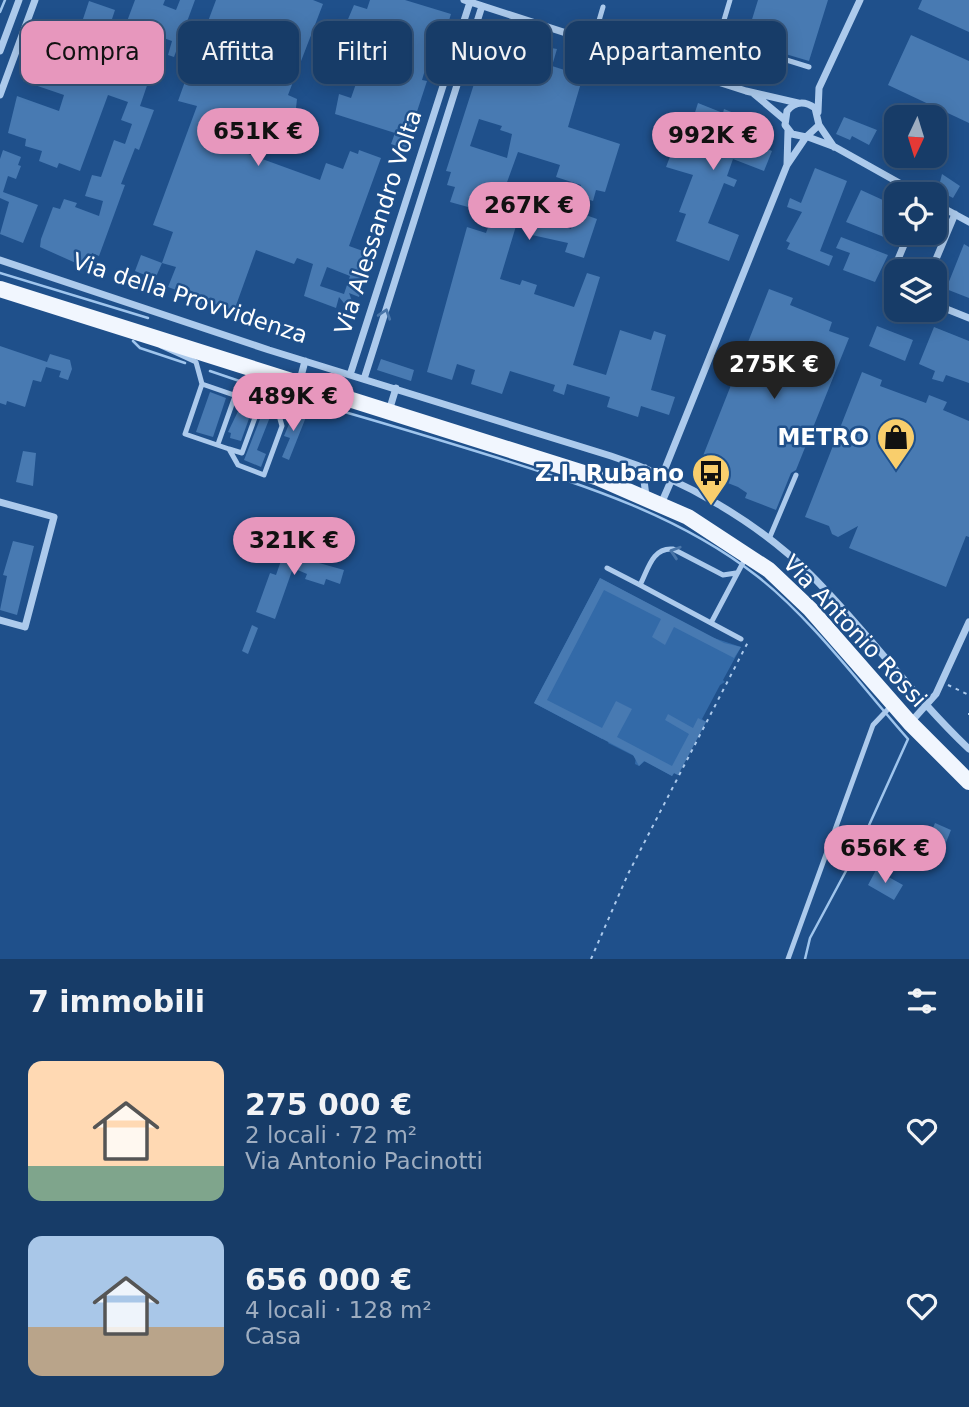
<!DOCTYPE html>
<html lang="it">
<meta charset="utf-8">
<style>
body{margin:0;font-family:"DejaVu Sans",sans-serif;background:#244771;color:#f1f3f6;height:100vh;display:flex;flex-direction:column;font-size:26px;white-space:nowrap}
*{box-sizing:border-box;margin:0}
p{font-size:23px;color:#9eadc0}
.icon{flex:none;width:38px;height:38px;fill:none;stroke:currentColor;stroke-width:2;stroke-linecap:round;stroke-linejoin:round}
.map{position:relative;height:959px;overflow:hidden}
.side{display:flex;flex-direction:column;background:#173c68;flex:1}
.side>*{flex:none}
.top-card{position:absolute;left:21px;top:21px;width:928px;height:63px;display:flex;gap:14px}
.needle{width:46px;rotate:184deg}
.buttons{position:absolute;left:884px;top:105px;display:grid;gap:14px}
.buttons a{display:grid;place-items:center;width:63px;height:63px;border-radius:14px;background:#173c68;box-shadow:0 4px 18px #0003,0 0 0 2px #36567c;font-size:35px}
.price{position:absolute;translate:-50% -60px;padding:0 16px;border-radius:24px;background:#e797bd;color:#111;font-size:23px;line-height:46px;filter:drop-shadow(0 2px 4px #0008)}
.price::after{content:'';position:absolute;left:50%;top:42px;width:21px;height:16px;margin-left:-10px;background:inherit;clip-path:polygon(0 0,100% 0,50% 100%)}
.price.current{background:#222;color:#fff}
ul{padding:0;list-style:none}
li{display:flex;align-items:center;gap:21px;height:175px;padding:0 28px}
li span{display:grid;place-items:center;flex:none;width:196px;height:140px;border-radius:14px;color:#555}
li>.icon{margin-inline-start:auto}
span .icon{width:84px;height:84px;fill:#fffc;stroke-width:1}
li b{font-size:30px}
h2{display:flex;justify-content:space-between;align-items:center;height:84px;padding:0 28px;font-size:30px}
.chip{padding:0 24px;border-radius:14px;background:#173c68;box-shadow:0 4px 18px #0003,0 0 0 2px #36567c;font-size:24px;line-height:63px}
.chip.current{background:#e797bd;color:#111}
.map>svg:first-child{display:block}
</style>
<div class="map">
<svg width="969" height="959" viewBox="0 0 969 959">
<rect width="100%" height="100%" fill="#1f508b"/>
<path fill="#336aa8" d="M600,578L711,637L741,647L723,680L725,682L720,685L702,719L706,722L678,775L674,773L672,776L645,761L639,766L635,764L636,757L608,743L610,739L604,736L602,739L534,703Z"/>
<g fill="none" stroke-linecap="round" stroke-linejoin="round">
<path stroke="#9fc5ed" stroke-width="2.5" d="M0,12L5,0
M0,273L148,318
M133,341L140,348L185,363
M210,371L272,392
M294,398C362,416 430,437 498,458C589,487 680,516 757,576C812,619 861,686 908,739L861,843L810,938L805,959"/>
</g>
<path fill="#487ab2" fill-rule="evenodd" d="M135,0H165L163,5L176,10L180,0H195L174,57L168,55L172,41L152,34L149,42L123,32Z
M216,0H313L323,4L288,95L297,99L296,108L291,115L282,112L271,142L222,124L215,142L320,180L326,163L343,169L350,151L358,154L359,150L381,158L349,246L374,255L359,297L349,293L355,309L352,313L339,297L336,308L304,296L313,264L297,258L294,264L256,250L234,311L203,300L200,307L193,304L195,297L168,287L176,267L162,263L173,232L153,225L197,106L178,101L187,76L203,81L207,70L192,64ZM327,267L350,276L344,294L320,286Z
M370,0H405L451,14L441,46L433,43L422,80L427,81L407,142L411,143L408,150L391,144L395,133L335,114L339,94L351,98L358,78L343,73L351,47L338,43L354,5L367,9Z
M758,0H828L809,61L745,42Z
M922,0H969V32L918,9Z
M89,1L115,10L95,70L107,74L115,52L154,65L140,106L154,110L139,150L135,148L121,184L125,185L99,256L92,253L87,268L40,247L41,239L53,207L60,209L64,199L77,203L75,207L99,216L103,201L85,196L92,175L101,177L114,140L125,144L132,124L121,120L128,102L108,95L80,171L59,163L57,168L39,161L42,151L25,146L26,139L8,133L17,96L59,111L64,95L23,81L31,57L58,66L62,52L42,44L49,30L63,35L61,39L80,44L85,29L80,28Z
M491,31L517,39L509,69L525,74L534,45L557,49L552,66L583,76L568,127L620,144L605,192L596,190L593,201L577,196L581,185L556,177L560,165L518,152L502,196L523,203L500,279L520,285L522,280L537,285L534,294L574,307L587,273L600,277L573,365L606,375L620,330L651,340L654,331L666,335L651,390L675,397L669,415L641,406L638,417L607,407L610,397L567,384L564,395L553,391L555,385L510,371L502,394L471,384L475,370L457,364L452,380L427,372L467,227L486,233L495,207L470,199L468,207L450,202L455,187L447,185L451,172L446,171ZM479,119L502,126L500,130L512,134L507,158L470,146Z
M911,35L969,61V123L888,85Z
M698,103L723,113L724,109L741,116L742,113L762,121L753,143L772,151L764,171L733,159L727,176L737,180L734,187L724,183L708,223L739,235L729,261L676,241L686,214L679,212L693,175L666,167L680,131L688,134Z
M844,117L877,130L869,145L852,136L850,140L836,134Z
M940,144L948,148L939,166L932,163Z
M3,150L21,157L18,165L21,166L16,179L8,176L3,192L38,205L23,243L0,234L9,202L0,198V159Z
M815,168L847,181L820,251L833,256L829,266L787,249L790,243L786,241L802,212L787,207L790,198L801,203Z
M942,174L960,186L953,198L938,190Z
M861,190L896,206L894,241L846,222Z
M580,213L597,219L584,258L565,252L568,243L532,235L537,220L542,222L544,219L571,229L575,218L578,219Z
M841,237L888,255L875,282L843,270L850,253L836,248Z
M964,244L969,247V298L946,289Z
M141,255L162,263L155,279L135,271Z
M769,289L793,298L790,305L832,322L829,331L849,338L796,470L791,473L776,510L745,498L747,493L738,487L697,471Z
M877,326L913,340L905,361L869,346Z
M934,327L969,341V383L946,375L943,382L932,379L935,371L919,364Z
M0,346L47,362L50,354L70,360L72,369L68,380L59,377L61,371L46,367L41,382L33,380L25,407L7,401L6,405L0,403Z
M381,359L414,370L411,381L377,370Z
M862,372L882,380L880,386L926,403L929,395L947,402L943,410L969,421V537L966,536L946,587L849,548L858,526L838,537L832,534L829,526L805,517Z
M210,392L226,398L213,437L196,432Z
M241,405L252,410L241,441L230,438L231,433L228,432Z
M294,412L306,417L289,460L282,457L290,438L284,436Z
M262,414L270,417L257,450L266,454L261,467L244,460Z
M23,451L36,453L33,486L16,482Z
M13,541L34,546L17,615L0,610L7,576L3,575Z
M282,542L314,554L312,561L344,570L340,584L326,579L324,585L305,579L307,574L293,568L275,619L256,612L270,573L276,575L283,555L278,554Z
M600,578L724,643L741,647L734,658L674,627L665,645L652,637L661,619L604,590L547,700L602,728L616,701L632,709L617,737L672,766L689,734L665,720L668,714L693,728L698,718L706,722L678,775L674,773L672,776L644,761L639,766L633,755L534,703Z
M252,625L258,628L248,654L242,651Z
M935,823L951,830L945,845L929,838Z
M876,870L903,885L894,900L868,885Z"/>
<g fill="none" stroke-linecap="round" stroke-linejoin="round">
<path stroke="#accaec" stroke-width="2" stroke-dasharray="3.5 5" stroke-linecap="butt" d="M948,685L969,695
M969,713V715
M591,959L628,874L748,642"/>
<path stroke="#accaec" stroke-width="5" d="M719,39L809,67
M593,41L603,7
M707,77L730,0
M161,346L196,362L202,384L260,404L302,390
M202,384L185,434L229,449L238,465L264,475L282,426L275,401
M218,444L235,396
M229,449L242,453L260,404
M769,539L796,475
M607,568L640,585
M736,573L723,575L673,549C652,547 648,570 640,585L711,623L746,557
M711,623L741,639
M788,959L873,725L892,705"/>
<path stroke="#accaec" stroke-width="7" d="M464,0L746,91L798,103
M0,51L19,0
M753,93L785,120
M0,95L35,0
M818,112L819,88L860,0
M819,125L834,147
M808,137L835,147L919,194
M787,165L788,130
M934,203L969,222
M0,260L269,350L611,456C683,479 758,522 811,575C867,631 912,695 969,749
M931,271L955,214
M896,289L891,276L909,233
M934,304L969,318
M350,375L470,2
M364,379L482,6
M299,384L305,361
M389,411L396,388
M643,473L646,496
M662,476L787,165L806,137L819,125L815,108C805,101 795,101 787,111L785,125L792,134L806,137
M614,480L637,475L645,468
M0,502L54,517L25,627L0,620
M661,504L671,481
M910,723L936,694L969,622"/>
<path stroke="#f1f6fe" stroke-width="16" d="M0,289L596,477L688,517L769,570L810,609L910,723L969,782"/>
</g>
<defs><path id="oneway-chevron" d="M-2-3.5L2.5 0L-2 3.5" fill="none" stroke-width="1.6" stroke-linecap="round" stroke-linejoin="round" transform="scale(1.75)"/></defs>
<g stroke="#4975a8">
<use href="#oneway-chevron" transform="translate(385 314) rotate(-72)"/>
<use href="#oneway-chevron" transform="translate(675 552) rotate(-162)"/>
</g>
<defs>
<symbol id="shop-pin" viewBox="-11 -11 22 30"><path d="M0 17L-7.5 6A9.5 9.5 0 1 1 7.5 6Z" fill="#f9ce6c" stroke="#1f508b"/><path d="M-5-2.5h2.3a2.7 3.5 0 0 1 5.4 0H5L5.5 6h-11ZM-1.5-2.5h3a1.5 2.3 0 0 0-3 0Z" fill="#111"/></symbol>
<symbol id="bus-pin" viewBox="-11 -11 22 30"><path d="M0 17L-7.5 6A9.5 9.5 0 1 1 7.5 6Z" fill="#f9ce6c" stroke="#1f508b"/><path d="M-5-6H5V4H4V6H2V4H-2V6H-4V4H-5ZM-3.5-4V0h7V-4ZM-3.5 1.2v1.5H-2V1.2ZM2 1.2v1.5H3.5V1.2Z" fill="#111"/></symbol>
</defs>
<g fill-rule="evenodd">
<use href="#shop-pin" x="874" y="415" width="44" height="60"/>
<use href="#bus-pin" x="689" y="451" width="44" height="60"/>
</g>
<g text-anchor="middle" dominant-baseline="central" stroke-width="5" stroke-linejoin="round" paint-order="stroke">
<g font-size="23" fill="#fff" stroke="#1f508b">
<text transform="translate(378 222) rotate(-72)">Via Alessandro Volta</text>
<text transform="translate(190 298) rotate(18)">Via della Provvidenza</text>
<text transform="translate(855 631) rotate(47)">Via Antonio Rossi</text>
</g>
<g font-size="23" font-weight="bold" fill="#fff" stroke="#1f508b" text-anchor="end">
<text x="869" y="437">METRO</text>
<text x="684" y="473">Z.I. Rubano</text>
</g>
</g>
</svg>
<div class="buttons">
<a><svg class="needle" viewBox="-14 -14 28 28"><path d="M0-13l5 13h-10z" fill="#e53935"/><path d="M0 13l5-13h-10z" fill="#9eadc0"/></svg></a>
<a><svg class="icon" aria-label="locate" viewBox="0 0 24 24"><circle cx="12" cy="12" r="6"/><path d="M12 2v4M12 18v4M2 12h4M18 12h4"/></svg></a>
<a><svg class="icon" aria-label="layers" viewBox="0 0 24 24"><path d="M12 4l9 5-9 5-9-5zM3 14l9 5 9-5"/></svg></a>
</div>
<b class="price" style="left:258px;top:168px">651K €</b>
<b class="price" style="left:713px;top:172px">992K €</b>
<b class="price" style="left:529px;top:242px">267K €</b>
<b class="price current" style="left:774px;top:401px">275K €</b>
<b class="price" style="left:293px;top:433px">489K €</b>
<b class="price" style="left:294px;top:577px">321K €</b>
<b class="price" style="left:885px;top:885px">656K €</b>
<div class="top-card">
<a class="chip current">Compra</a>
<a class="chip">Affitta</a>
<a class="chip">Filtri</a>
<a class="chip">Nuovo</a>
<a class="chip">Appartamento</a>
</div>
</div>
<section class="side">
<h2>7 immobili<svg class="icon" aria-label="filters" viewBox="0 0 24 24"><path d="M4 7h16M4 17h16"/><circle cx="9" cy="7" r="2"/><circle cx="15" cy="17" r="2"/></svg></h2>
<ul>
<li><span style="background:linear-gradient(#ffd9b3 75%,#7fa58c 0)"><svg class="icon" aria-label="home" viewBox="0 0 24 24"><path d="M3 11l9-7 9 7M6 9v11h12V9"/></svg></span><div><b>275 000 €</b><p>2 locali · 72 m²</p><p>Via Antonio Pacinotti</p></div><svg class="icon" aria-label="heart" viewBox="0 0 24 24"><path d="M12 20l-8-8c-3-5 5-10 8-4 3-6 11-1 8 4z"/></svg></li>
<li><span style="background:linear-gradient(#a9c7e8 65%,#b9a48a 0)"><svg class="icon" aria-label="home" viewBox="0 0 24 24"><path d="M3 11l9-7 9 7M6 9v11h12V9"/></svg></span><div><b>656 000 €</b><p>4 locali · 128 m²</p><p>Casa</p></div><svg class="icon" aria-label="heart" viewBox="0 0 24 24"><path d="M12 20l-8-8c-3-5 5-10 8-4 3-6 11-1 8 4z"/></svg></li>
</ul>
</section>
